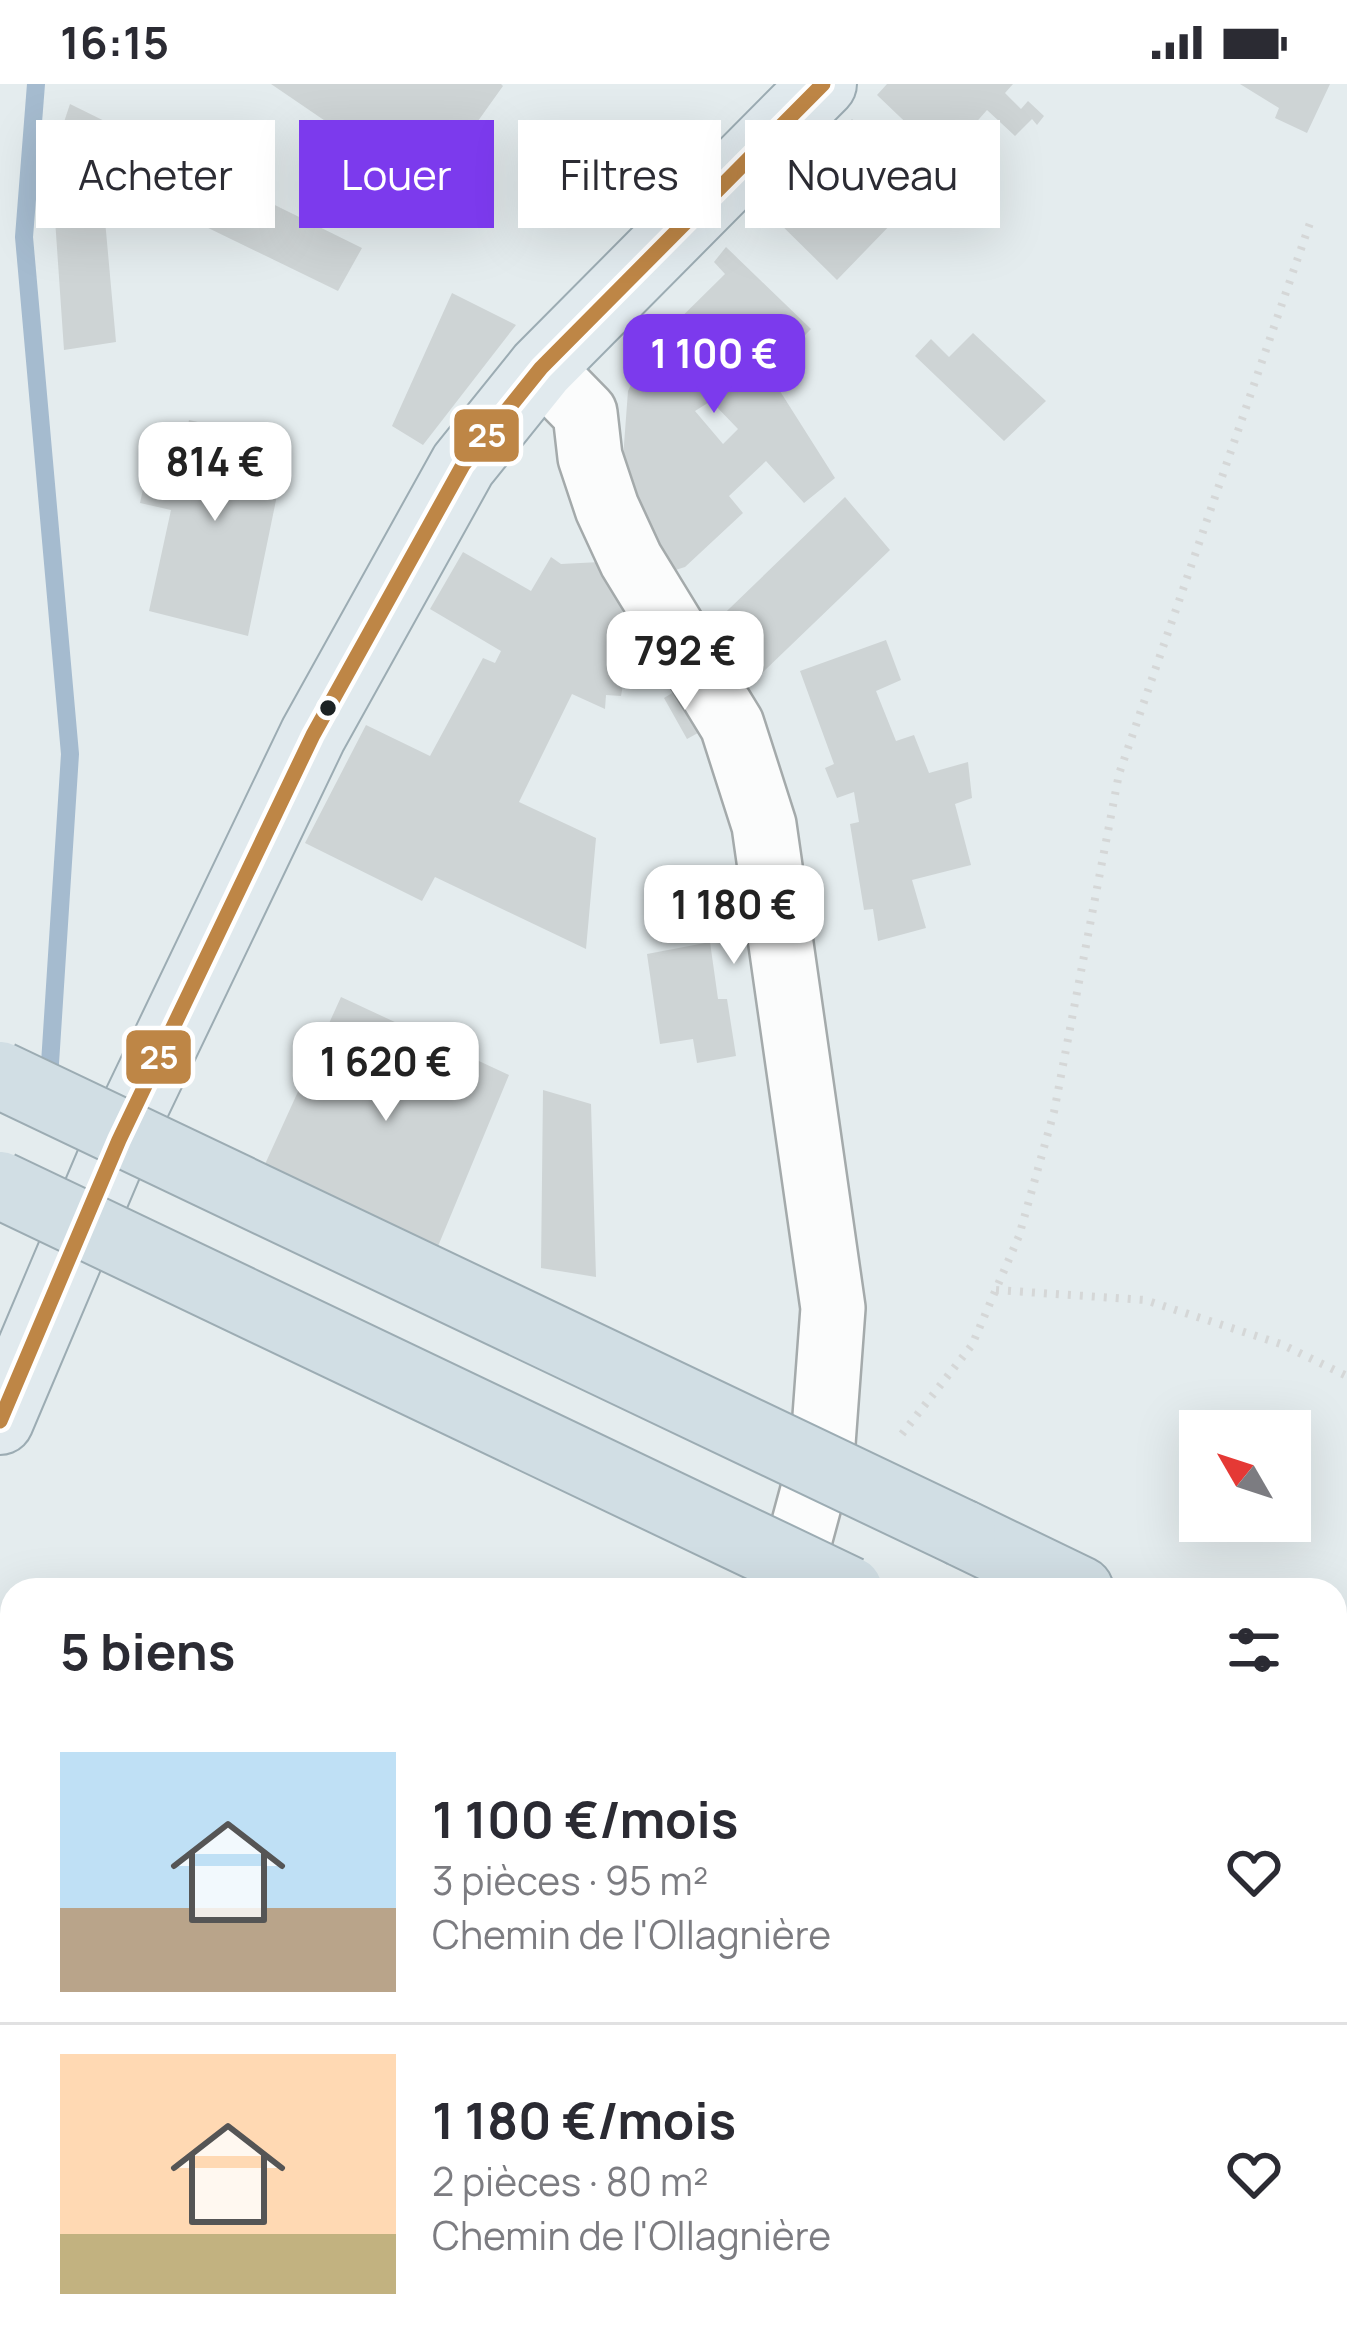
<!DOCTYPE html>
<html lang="fr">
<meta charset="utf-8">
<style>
body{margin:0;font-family:Manrope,sans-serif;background:#f7f7f7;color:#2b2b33;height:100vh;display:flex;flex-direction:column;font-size:45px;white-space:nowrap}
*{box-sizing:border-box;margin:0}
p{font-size:39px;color:#7c7c81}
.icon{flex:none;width:66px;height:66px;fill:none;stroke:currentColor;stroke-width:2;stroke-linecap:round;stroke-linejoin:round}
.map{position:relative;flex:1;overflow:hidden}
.side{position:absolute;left:0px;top:1494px;width:1347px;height:771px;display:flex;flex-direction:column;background:#fff;border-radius:36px 36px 0 0;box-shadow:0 12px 48px #0002}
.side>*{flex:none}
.top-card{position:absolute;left:36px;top:36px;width:1275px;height:108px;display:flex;gap:24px}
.needle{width:78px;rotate:309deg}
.controls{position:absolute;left:1179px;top:1326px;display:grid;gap:24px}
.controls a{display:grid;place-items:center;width:132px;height:132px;border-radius:0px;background:#fff;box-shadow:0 12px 48px #0002;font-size:60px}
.price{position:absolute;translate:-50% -102px;padding:0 27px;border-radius:24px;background:#fff;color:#222;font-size:39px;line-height:78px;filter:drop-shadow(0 3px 6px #0008)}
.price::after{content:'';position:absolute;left:50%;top:72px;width:36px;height:27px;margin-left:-18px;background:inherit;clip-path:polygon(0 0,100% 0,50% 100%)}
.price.active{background:#7c3aed;color:#fff}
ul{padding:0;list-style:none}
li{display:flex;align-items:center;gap:36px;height:300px;padding:0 60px}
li+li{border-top:3px solid #e1e1e2}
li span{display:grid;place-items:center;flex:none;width:336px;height:240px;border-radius:0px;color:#555}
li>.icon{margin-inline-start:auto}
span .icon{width:144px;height:144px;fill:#fffc;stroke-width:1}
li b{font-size:51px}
h2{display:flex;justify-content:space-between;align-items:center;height:144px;padding:0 60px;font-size:51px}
.pill{padding:0 42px;border-radius:0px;background:#fff;box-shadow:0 12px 48px #0002;font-size:42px;line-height:108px}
.pill.active{background:#7c3aed;color:#fff}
.status{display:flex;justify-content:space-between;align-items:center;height:84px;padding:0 60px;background:#fff;direction:ltr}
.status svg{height:33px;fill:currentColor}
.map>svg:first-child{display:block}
</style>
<div class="status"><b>16:15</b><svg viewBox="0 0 49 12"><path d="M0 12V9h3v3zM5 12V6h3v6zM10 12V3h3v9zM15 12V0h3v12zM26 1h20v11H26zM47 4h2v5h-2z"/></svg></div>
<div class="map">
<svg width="1347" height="2264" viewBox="0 0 1347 2264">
<rect width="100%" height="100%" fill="#e4ecee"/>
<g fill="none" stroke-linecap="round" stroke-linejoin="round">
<path stroke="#a5bbcf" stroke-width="18" d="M36,0L24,153L70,670L49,995"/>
</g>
<path fill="#ced4d5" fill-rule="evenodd" d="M271,0H501L503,2L428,107Z
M887,0H1013L1005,9L1021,25L1028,17L1044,32L1037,41L1032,35L1015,52L987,26L944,75L877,11Z
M1240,0H1330L1307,49L1275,34L1279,24Z
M70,20L362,164L338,207L120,101L104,125L116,258L64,266L51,77Z
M852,35L925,105L837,196L765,125Z
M726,163L811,245L768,289L781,302L778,304L835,394L804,419L766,377L729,412L743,429L685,483L666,489L641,446L623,374L628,307L648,266L725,190L714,178ZM711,317L738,345L723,360L695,327Z
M452,209L516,241L423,361L392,342Z
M973,249L1046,317L1004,357L915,272L931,255L949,273Z
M189,336L288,358L248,552L149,527L171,426L140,419L150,372L181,378Z
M845,413L890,466L740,610L703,550Z
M463,468L531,507L551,473L561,480L600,478L623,524L609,592L624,595L621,612L606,611L605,625L572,610L519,718L596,754L586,865L435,793L422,817L305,759L366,641L430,672L483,574L495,579L501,567L430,525Z
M886,556L901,596L876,607L896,657L914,651L929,689L968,678L972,714L955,720L971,781L912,796L926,844L878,857L873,825L864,826L850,740L859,738L854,708L837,714L825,684L834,680L800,587Z
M682,603L707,644L687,655L664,614Z
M710,858L718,915H727L736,972L697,979L693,955L660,960L647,870Z
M341,913L509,991L436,1167L261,1089Z
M543,1006L591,1020L596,1193L541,1184Z
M12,1755V1935L0,1956V1776Z
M374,2253H452L449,2264H371Z"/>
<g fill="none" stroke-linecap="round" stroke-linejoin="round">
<defs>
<path id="minor" d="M541,284L585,329L590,373L607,424L631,476L732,641L764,741L833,1224L822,1373L786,1506
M520,2253L521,2264
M761,2253L767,2264
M585,2264L587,2253"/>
<path id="major" d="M0,1337L119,1056L313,651L463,381L541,284L823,0"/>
<path id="highway" d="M962,1449L1080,1506
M1335,1630L1347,1635
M1335,1743L1347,1749"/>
</defs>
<use href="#minor" stroke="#a4aaab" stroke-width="68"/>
<use href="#major" stroke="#9cacb3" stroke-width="70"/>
<use href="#highway" stroke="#9cacb3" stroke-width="70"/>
<path stroke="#d5d7d7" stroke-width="8" stroke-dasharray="3 9" stroke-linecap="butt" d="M996,1206L1145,1216L1281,1260L1347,1292
M902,1350L972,1261L1019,1152L1054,1028L1119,690L1310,139"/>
<use href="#minor" stroke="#fbfcfc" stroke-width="63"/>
<use href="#major" stroke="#e1eaee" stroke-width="66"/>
<use href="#highway" stroke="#d1dee4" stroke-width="66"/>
<defs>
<path id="highway-bridge" d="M0,991L962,1449
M0,1101L849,1506"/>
</defs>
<use href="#highway-bridge" stroke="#9cacb3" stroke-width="70" stroke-linecap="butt"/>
<use href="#highway-bridge" stroke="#d1dee4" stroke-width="66"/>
<defs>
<path id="bus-1" d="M0,1337L119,1056L313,651L463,381L541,284L823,0"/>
</defs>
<use href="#bus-1" stroke="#fff" stroke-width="24"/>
<use href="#bus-1" stroke="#be8646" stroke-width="15"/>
</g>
<circle fill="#1d2324" stroke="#fff" stroke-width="4.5" cx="328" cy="624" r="10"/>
<g stroke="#fff" stroke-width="4.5">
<rect x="452" y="323" width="69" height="57" rx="12" fill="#be8646"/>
<rect x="124" y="944" width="69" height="58" rx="12" fill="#be8646"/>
</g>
<g font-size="33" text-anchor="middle" font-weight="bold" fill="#fff">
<text x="487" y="363">25</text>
<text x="159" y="985">25</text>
</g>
</svg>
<div class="controls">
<a><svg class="needle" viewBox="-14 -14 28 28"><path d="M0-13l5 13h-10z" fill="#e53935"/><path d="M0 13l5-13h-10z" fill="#7c7c81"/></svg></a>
</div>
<b class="price active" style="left:714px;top:332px">1 100 €</b>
<b class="price" style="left:215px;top:440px">814 €</b>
<b class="price" style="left:685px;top:629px">792 €</b>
<b class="price" style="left:734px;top:883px">1 180 €</b>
<b class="price" style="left:386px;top:1040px">1 620 €</b>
<div class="top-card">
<a class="pill">Acheter</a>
<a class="pill active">Louer</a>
<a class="pill">Filtres</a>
<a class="pill">Nouveau</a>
</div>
<section class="side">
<h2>5 biens<svg class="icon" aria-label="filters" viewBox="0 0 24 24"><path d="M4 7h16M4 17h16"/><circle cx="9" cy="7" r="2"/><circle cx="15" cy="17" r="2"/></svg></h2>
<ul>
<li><span style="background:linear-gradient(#bfe0f5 65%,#b9a48a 0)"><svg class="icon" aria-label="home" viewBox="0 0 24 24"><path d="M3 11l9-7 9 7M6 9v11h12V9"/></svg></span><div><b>1 100 €/mois</b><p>3 pièces · 95 m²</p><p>Chemin de l'Ollagnière</p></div><svg class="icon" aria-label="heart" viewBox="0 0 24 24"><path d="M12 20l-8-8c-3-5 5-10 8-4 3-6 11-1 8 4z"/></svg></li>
<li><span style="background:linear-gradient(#ffd9b3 75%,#c2b280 0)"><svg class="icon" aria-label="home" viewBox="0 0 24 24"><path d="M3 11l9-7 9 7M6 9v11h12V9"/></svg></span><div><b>1 180 €/mois</b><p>2 pièces · 80 m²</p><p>Chemin de l'Ollagnière</p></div><svg class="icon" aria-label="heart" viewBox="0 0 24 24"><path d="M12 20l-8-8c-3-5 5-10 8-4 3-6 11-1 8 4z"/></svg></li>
</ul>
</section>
</div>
